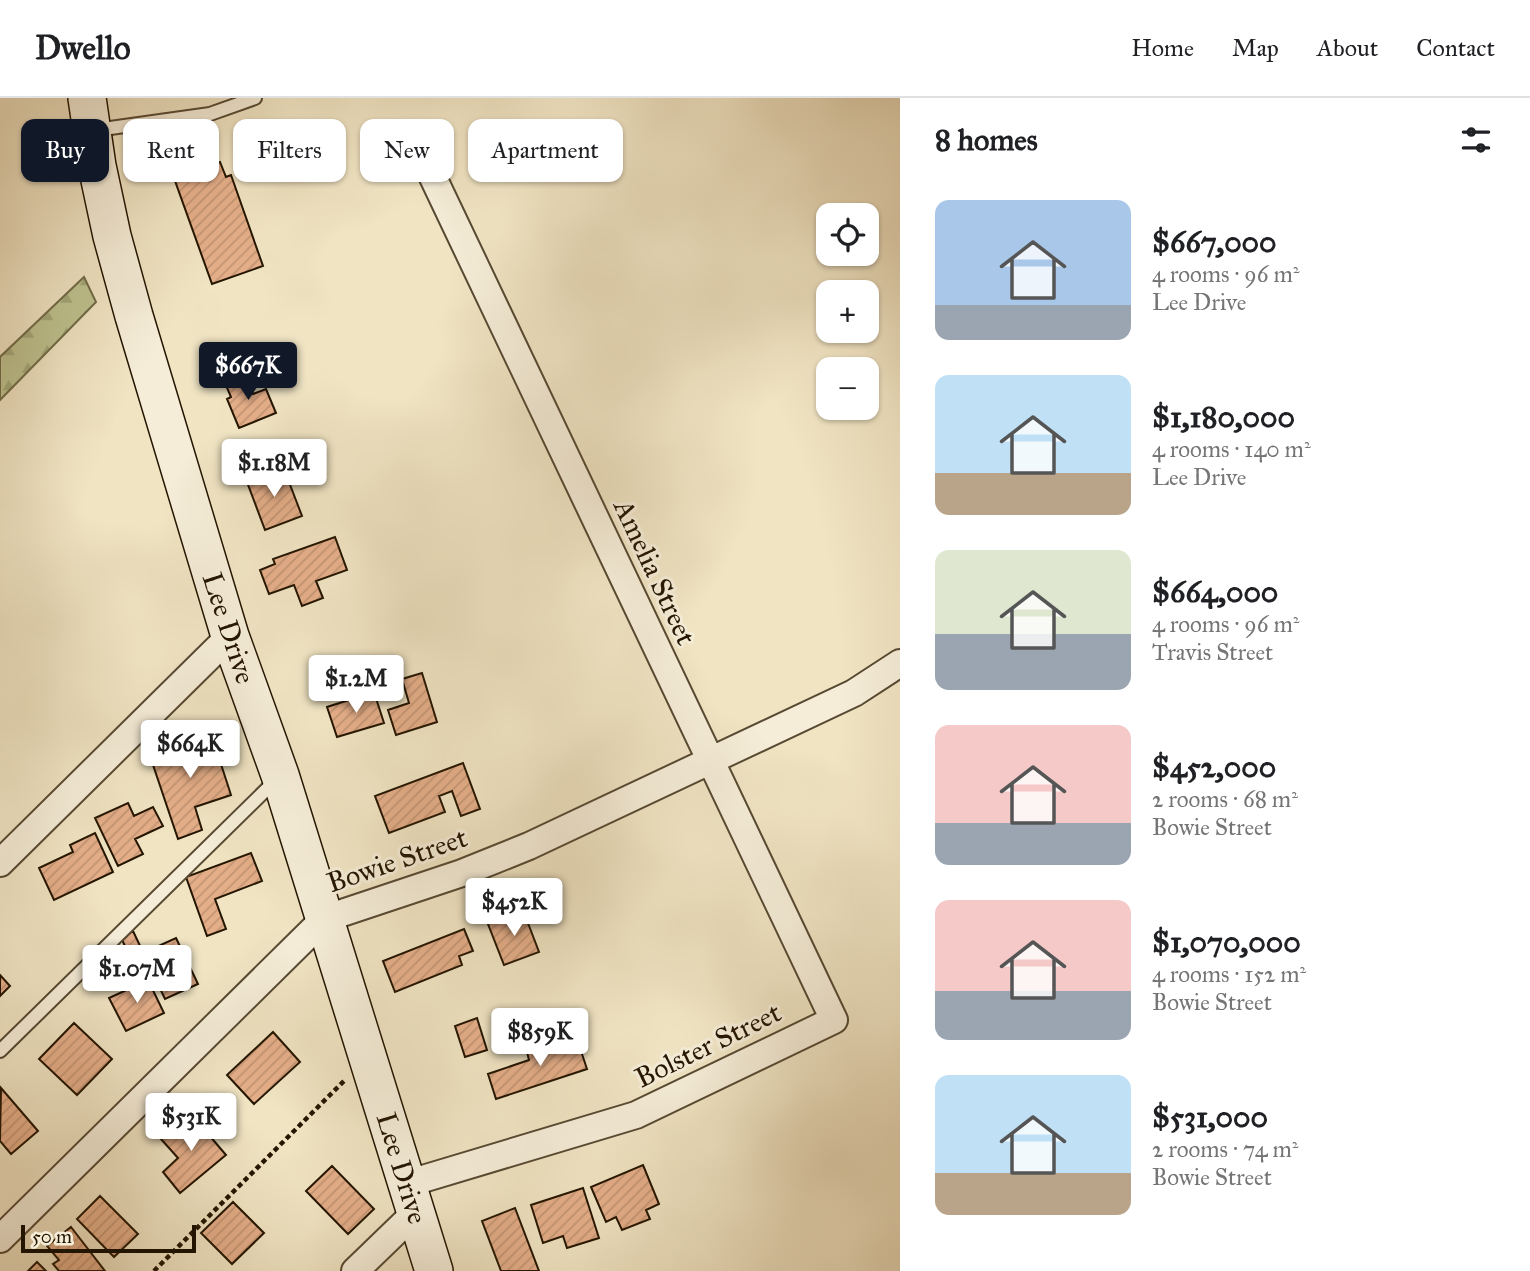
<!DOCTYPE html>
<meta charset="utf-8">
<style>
body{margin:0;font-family:"IM FELL Great Primer",serif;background:#f6f6f6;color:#202124;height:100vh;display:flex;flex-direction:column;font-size:26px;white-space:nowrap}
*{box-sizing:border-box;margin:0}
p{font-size:23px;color:#757577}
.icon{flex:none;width:38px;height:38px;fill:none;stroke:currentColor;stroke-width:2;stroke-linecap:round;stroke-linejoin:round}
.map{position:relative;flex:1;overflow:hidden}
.drawer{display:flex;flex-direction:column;background:#fff;width:630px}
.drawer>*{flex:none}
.guide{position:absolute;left:21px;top:21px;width:665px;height:63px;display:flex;gap:14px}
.fabs{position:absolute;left:816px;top:105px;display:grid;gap:14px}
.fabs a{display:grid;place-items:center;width:63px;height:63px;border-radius:14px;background:#fff;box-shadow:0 2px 5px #0004;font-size:35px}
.scale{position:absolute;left:21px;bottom:18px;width:175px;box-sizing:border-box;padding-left:7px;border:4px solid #241501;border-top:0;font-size:19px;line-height:24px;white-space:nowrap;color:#241501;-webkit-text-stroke:5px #f5edd8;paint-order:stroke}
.price{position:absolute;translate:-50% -60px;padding:0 16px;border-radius:7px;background:#fff;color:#222;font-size:23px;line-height:46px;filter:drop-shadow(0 2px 4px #0008)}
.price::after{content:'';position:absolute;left:50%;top:42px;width:21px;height:16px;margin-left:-10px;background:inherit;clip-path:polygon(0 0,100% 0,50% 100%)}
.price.selected{background:#111827;color:#fff}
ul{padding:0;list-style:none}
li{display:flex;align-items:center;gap:21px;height:175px;padding:0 35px}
li span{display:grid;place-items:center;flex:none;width:196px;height:140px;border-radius:14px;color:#555}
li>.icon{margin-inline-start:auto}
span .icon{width:84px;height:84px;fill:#fffc;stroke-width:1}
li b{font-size:30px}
h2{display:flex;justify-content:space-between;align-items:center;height:84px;padding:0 35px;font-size:30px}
.tag{padding:0 24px;border-radius:14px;background:#fff;box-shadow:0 2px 5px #0004;font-size:24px;line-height:63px}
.tag.selected{background:#111827;color:#fff}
header{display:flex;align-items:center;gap:42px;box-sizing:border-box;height:98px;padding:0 35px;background:#fff;border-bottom:2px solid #e0e0e0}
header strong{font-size:33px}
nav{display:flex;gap:38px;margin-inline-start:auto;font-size:24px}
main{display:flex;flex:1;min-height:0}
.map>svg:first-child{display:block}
</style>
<header>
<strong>Dwello</strong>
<nav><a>Home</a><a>Map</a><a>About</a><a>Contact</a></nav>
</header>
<main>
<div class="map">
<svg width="900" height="1173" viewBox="0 0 900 1173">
<defs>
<pattern id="forest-firs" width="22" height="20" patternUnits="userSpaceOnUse" patternTransform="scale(1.75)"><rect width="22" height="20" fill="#bec390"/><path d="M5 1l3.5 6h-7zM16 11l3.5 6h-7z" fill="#a3a77a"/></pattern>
<pattern id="building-hatch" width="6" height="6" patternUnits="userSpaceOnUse" patternTransform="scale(1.75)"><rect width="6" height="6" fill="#e4ae89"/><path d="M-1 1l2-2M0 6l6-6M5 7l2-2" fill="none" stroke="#c39574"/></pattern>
</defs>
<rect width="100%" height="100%" fill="#f0e4c3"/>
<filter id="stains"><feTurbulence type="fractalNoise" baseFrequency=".00286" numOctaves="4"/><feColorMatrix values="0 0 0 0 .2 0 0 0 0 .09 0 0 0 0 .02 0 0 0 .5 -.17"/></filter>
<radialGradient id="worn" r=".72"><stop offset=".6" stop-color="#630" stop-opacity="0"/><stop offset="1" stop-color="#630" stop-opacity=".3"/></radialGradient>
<path fill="url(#forest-firs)" stroke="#716c48" stroke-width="2" d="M84,179L96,204L0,302V259Z"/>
<path fill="url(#building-hatch)" stroke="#241501" stroke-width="2" d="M220,64L226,79L231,77L263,168L212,186L174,80Z
M246,277L253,296L266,291L276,315L239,330L227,301L231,299L225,285Z
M284,371L302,418L265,432L247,384Z
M335,439L347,472L316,483L323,500L302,508L294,487L269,496L260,472L275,466L273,461Z
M422,575L437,624L396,637L388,612L409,605L402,581Z
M374,594L384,625L337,639L327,609Z
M196,626L219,660L231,697L195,709L202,732L178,741L150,658L175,649Z
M463,665L480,711L461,718L452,693L439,698L445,714L389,735L375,698Z
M128,705L134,718L153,709L163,728L135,741L143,756L118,768L95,720Z
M95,735L113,774L54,802L39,770L73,754L70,747Z
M251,755L262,783L215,801L226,831L207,838L186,779Z
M523,812L539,854L504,867L488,826Z
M464,831L473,853L459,858L462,867L395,894L383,863Z
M133,833L142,852L130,858L121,840Z
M176,840L198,886L165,901L143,855Z
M0,877L10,888L0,898Z
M148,882L164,915L126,933L109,900Z
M477,920L487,952L465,959L455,928Z
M74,925L112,961L77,997L39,961Z
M273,934L300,964L254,1006L227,977Z
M576,938L587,971L496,1001L488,976L529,962L527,954Z
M1,990L38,1033L11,1056L0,1043Z
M191,1016L226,1057L180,1095L163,1074L178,1060L161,1041Z
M643,1067L659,1106L646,1112L650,1121L622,1132L616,1119L606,1124L591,1089Z
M332,1068L374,1111L348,1136L306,1093Z
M583,1090L599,1140L567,1150L563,1138L543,1145L531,1107Z
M100,1098L138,1136L114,1159L77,1121Z
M233,1104L264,1135L232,1166L201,1135Z
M515,1110L539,1173H501L482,1123Z
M71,1129L105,1173H59L53,1166L59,1162L47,1148Z
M37,1164L46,1173H28Z"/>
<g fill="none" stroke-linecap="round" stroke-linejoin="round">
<defs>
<path id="service" d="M96,32L210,16L255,0
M0,953L277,681"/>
<path id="minor" d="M0,765L230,538
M406,1086L636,1017L834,922L420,52
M0,1141L324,821L462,775L529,748L854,595L900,565
M355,1173L415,1115"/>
<path id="secondary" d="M87,0L97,68L112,138L134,218L230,538L280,677L434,1173"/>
</defs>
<use href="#service" stroke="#574932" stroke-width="16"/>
<use href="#minor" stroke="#574932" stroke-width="30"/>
<use href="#secondary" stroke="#241501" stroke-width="40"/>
<path stroke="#241501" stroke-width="4.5" stroke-dasharray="5 3.5" stroke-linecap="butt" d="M154,1173L344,983"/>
<use href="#service" stroke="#f5edd8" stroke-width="12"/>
<use href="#minor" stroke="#f5edd8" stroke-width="26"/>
<use href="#secondary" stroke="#f5edd8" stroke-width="37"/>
</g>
<g text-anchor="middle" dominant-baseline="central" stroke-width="6" stroke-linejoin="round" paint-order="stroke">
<g font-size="28" fill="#241501" stroke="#f5edd8">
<text transform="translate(655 474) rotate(65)">Amelia Street</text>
<text transform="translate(229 530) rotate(72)">Lee Drive</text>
<text transform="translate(397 762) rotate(-19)">Bowie Street</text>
<text transform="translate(708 947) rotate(-26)">Bolster Street</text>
<text transform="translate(402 1070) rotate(73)">Lee Drive</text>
</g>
</g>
<rect width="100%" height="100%" filter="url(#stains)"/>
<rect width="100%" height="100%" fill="url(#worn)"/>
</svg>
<div class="fabs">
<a><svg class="icon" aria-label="locate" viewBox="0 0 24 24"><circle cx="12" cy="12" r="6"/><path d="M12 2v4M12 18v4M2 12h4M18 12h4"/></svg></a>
<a>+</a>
<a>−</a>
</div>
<div class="scale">50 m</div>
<b class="price selected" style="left:248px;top:304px">$667K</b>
<b class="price" style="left:274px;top:401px">$1.18M</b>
<b class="price" style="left:356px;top:617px">$1.2M</b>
<b class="price" style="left:190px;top:682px">$664K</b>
<b class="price" style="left:514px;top:840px">$452K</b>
<b class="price" style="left:137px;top:907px">$1.07M</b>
<b class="price" style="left:540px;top:970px">$859K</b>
<b class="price" style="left:191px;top:1055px">$531K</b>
<div class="guide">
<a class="tag selected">Buy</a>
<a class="tag">Rent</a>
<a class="tag">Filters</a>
<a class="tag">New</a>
<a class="tag">Apartment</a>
</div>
</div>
<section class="drawer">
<h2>8 homes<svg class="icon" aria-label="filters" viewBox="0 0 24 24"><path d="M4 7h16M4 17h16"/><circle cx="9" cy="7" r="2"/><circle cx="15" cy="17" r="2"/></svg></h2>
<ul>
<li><span style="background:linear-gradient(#a9c7e8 75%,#9aa5b1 0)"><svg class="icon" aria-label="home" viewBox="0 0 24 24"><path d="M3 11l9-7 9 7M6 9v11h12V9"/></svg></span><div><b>$667,000</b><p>4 rooms · 96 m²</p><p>Lee Drive</p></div></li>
<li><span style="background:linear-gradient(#bfe0f5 70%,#b9a48a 0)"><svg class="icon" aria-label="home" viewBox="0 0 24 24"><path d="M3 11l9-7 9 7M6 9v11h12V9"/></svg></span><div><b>$1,180,000</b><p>4 rooms · 140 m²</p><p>Lee Drive</p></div></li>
<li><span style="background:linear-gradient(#dfe7d0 60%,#9aa5b1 0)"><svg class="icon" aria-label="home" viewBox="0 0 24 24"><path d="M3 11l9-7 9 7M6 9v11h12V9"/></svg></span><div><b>$664,000</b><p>4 rooms · 96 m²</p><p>Travis Street</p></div></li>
<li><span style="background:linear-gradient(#f6c9c9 70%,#9aa5b1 0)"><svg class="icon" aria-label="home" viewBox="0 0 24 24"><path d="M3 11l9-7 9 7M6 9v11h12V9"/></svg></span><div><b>$452,000</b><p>2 rooms · 68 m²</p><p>Bowie Street</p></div></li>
<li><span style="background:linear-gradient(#f6c9c9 65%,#9aa5b1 0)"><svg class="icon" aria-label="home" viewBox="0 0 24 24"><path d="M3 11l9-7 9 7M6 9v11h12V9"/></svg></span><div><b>$1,070,000</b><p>4 rooms · 152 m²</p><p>Bowie Street</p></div></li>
<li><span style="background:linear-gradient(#bfe0f5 70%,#b9a48a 0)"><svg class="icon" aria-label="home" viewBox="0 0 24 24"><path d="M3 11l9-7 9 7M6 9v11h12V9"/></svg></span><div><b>$531,000</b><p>2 rooms · 74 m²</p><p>Bowie Street</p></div></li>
</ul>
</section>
</main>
